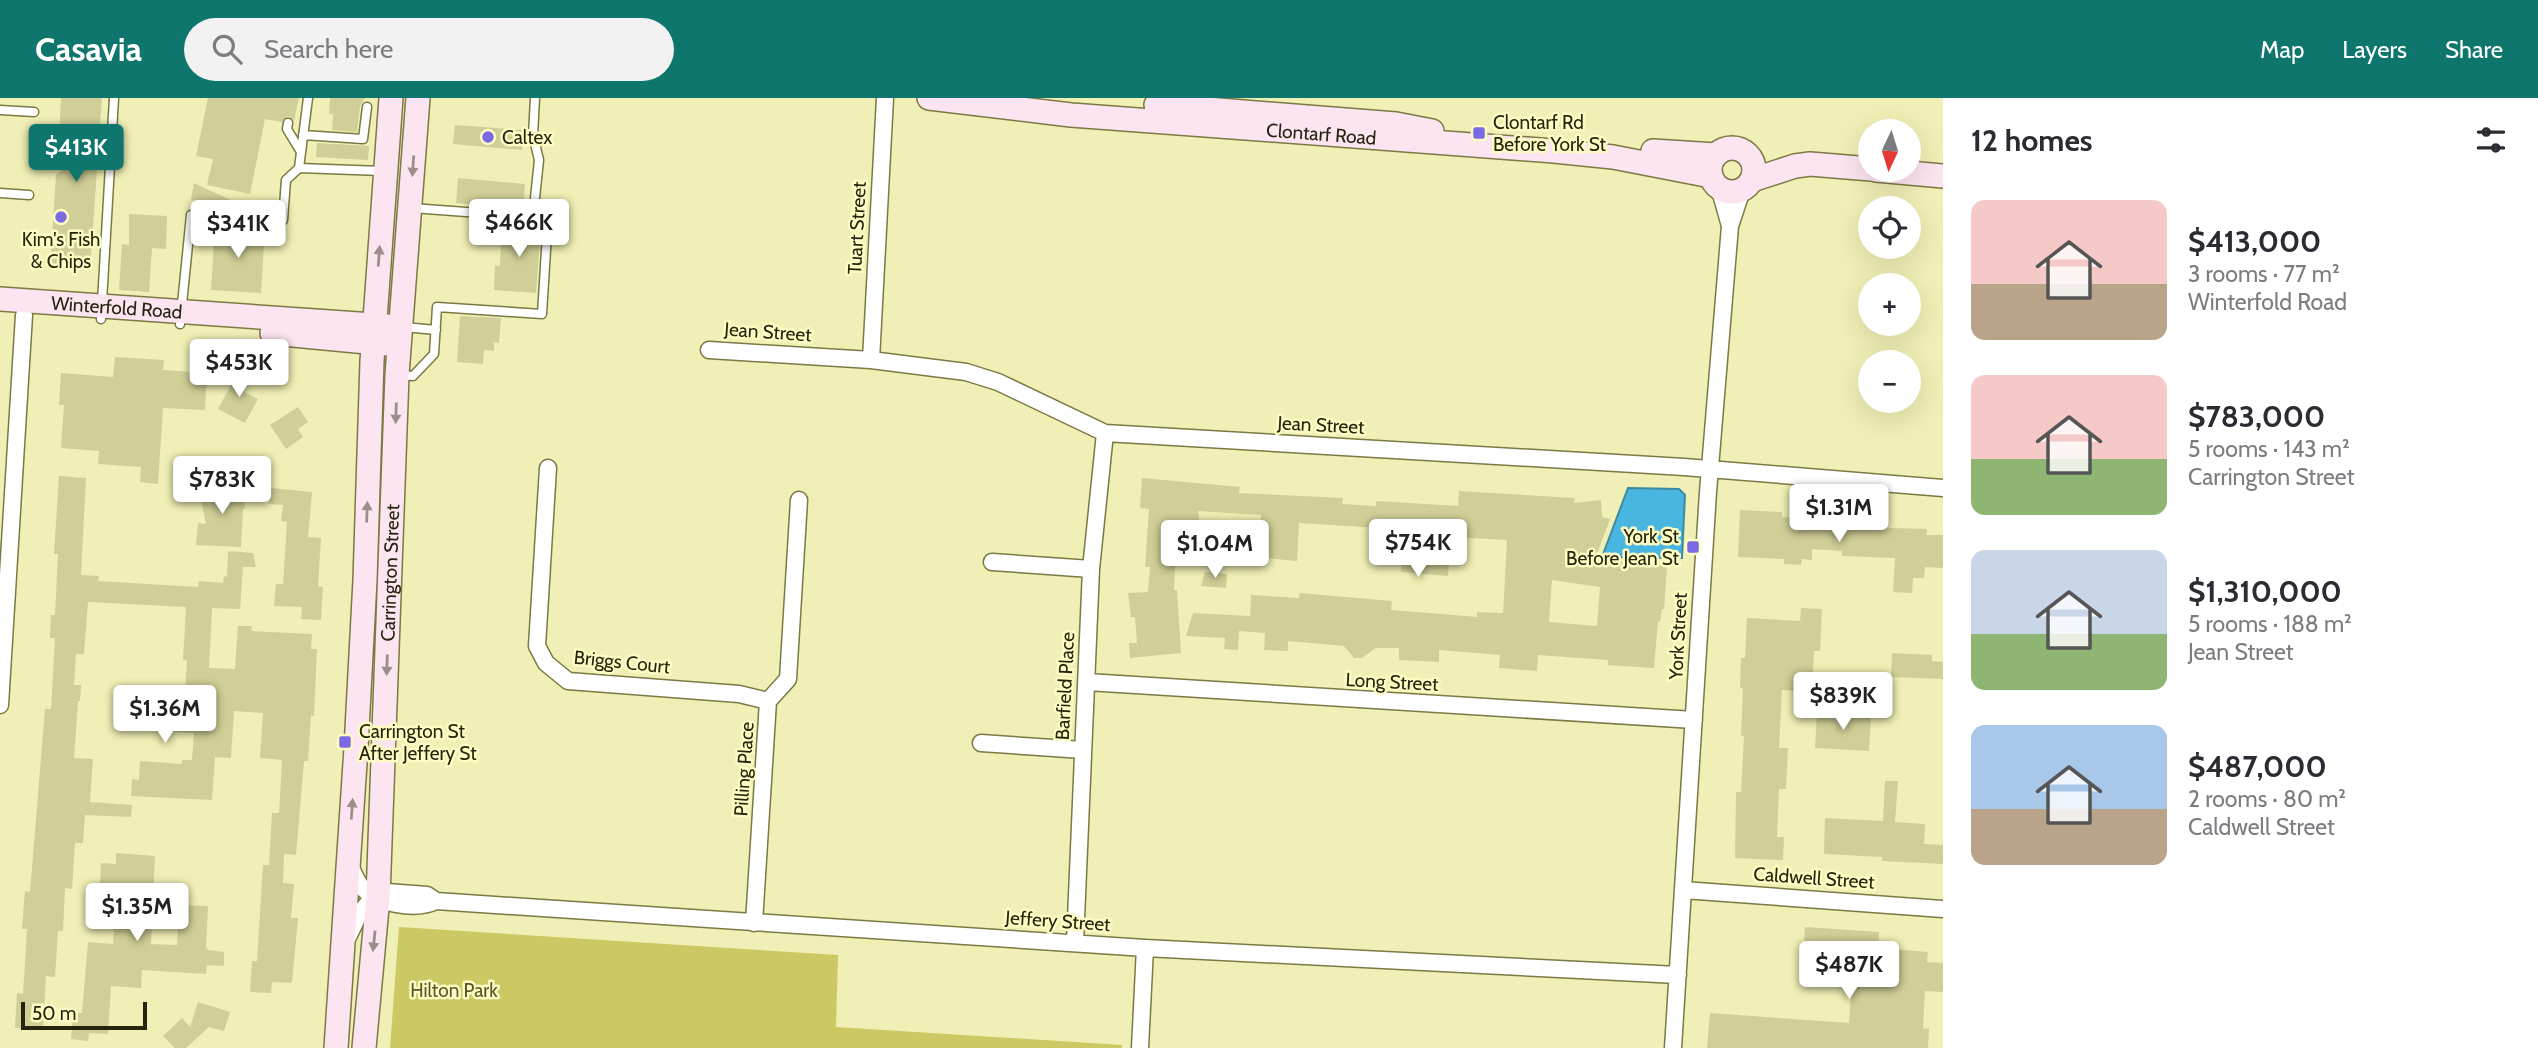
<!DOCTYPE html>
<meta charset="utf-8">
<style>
body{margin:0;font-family:Cabin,sans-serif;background:#f2f2f3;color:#2b2b33;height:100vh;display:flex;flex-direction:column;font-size:26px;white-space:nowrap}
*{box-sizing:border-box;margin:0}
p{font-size:23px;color:#7c7c81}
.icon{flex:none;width:38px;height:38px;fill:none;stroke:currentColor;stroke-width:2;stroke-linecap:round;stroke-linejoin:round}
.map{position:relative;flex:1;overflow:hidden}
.drawer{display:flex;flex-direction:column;background:#fff;width:595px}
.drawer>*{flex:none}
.needle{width:46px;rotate:184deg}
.controls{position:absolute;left:1858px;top:21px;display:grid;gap:14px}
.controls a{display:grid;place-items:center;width:63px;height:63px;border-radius:50%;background:#fff;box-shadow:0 7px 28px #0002;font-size:35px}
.scale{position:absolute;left:21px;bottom:18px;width:126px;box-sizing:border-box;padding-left:7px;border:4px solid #25240e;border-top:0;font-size:19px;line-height:24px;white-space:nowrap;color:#25240e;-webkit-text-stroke:5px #fdfcc2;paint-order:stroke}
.price{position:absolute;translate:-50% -60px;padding:0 16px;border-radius:7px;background:#fff;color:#222;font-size:23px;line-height:46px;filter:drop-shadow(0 2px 4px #0008)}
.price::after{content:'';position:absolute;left:50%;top:42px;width:21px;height:16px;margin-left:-10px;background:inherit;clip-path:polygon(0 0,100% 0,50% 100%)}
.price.selected{background:#0f766e;color:#fff}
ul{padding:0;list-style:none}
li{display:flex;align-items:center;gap:21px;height:175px;padding:0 28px}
li span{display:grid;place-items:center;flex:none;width:196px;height:140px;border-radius:14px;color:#555}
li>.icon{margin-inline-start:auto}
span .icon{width:84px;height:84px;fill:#fffc;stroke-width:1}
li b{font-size:30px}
h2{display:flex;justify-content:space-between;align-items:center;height:84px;padding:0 28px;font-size:30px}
header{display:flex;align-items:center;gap:42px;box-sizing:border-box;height:98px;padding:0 35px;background:#0f766e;color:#fff}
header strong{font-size:33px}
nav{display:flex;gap:38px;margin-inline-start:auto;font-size:24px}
.search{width:490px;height:63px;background:#f2f2f3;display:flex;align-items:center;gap:18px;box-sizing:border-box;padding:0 24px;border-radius:38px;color:#7c7c81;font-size:26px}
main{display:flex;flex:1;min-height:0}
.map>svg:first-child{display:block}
</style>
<header>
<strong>Casavia</strong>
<div class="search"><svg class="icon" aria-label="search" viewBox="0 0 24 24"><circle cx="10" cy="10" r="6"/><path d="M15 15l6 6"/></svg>Search here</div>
<nav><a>Map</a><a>Layers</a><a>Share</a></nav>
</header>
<main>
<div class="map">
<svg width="1943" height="950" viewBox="0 0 1943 950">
<rect width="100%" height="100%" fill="#f0efb5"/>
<path fill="#ccc863" d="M399,829L838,857L836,929L1122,947V950H390Z"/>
<path fill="#48b6e0" stroke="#3e8aa1" stroke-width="2" d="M1628,390L1679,391L1685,397L1682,460L1602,459Z"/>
<path fill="#d0cf97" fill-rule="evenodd" d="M61,0H102L90,172L50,170L56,77L61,73L62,47L59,42Z
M208,0H299L294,23L288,18L282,24L265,21L250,96L207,87L213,61L196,58Z
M330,0H365L360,8L357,34L332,32L333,16H329Z
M455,27L523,32L522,52L453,46Z
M317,45L369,48L368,62L316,59Z
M458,80L525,86L523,112L456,105Z
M194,85L239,106L237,111L191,102Z
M129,116L167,118L166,151L152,150L149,194L119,192L122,146L129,147Z
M506,124L541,127L536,195L494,192L495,167L500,168L501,144H505Z
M215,129L265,132L261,195L211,192Z
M460,218L501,220L499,245L494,244V253L484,252L483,266L457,264Z
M115,259L164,262L163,272L207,275L205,312L163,310L158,386L140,384L141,369L98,366L99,353L61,350L64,307H59L61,275L113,279Z
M239,272L251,279L244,294L258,301L245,325L218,311Z
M298,309L308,324L298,331L303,339L286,351L270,327Z
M59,378L86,380L81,477L99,478L98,483L198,489L199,483L223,485L224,478L227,479L228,453L253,455L256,469H243L240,511L212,510L209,570L235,571L238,528H252L251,533L312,536L311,551H317L314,618L311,617L308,663H304L296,757L284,756L283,785L294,786L291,820H298L292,885L272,884L271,895L250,894L252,863H257L263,767H269L272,715H279L282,662L260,660L263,615L234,613L231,660L215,659L212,702L131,698L132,681L139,682L140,663L182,666V662H192L194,635L130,631L131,610L184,614L187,562H183L186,509L88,504L84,556H76L74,587H81L80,603H78L74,660L93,661L90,704L132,707L131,719L85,717L83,745H75L72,791L65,790L63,833H58L55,879L46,878L43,932L15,930L17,895L23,896L27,831H22L25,793L30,794L45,611H51L55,540H50L51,517H55L58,456H54Z
M1142,380L1240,389L1239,395L1343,400L1342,406L1376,408V403L1458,408L1459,393L1575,400L1574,405L1601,402L1602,419L1610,421L1595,461L1667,468L1664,511H1662L1660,524L1658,523L1654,570L1608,567V562L1538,557L1537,573L1499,570L1500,557L1439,552V564L1399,562V550H1376L1362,560H1354L1344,548L1288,543V553L1264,552L1265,535L1239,533L1238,552L1224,551L1225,540L1186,538L1193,515L1250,518L1251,497L1299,500L1300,495L1392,503L1391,512L1442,516L1477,519V514L1503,515L1507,442L1451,439L1448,478L1401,474L1403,447L1379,445L1380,430L1299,425L1297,463L1264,460V467L1249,466L1250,449L1259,450L1261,417L1198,413L1202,438L1177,433L1174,492H1177L1181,555L1130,560L1129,545H1137L1135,519H1131L1128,495L1148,494L1150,469H1145L1149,411L1140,410ZM1552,482L1600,489L1597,528L1549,524Z
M239,383L245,411H243L241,449L196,447L198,425L206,426L199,391Z
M271,390L312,394L308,439L321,440L318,488L323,489L321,522L301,521L302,509L274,508L276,486H283L287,424L281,423L283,407L269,406Z
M1740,412L1782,414V419L1829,422L1828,428L1927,431L1926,437H1943V470L1925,469L1924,480H1913L1912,495L1893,494L1895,460L1842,458V453L1812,451V462L1802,461L1801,467L1784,466V461L1738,459Z
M1205,474L1227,476L1226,490L1201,488Z
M1801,510L1822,511L1820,553H1814L1812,594L1782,592L1779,650H1788L1786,691H1779L1777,739H1784L1783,762L1735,760L1736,694H1741L1744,638H1741L1743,590H1740L1741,560H1745L1747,520L1800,523Z
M1892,555L1932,557V563L1943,564V581L1891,579Z
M1817,615L1871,618L1869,653L1815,650Z
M1885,683H1898L1895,724L1925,726L1924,746L1943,747V766L1882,763V759L1824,756L1825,720L1883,723Z
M116,755L155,758L151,846L177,847L179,807L208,808L206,849L208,852L224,854V868L207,867L206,876L142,872L141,890L111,888L108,936L89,935L88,943L71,941L73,915H82L88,844L113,846L116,786L100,785L101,765L116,766Z
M1805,829L1879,834L1878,850L1928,854L1927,864L1943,865V894L1925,893L1923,930L1929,931L1928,950H1707L1710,915L1849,925L1853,865L1803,861Z
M198,904L230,914L224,933L209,929L186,950H175L163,938L182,920L190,929Z"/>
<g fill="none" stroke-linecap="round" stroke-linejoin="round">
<defs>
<path id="lane" d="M308,0L299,70L382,73
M0,12L34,14
M288,25L287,31L301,54
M303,37L363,41L367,9
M0,95L29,97
M412,110L533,119L539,62L533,37L535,0
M101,221L114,0
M180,226L191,117L283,122L286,82L299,70
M404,229L436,232
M398,277L413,278L434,256L437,209L542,216L548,120L533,119"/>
<path id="street" d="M1719,89L1730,128
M709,252L871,262L966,274L998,284L1105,335L1684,369L1943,390
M871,262L885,0
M548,370L537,548L546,565L568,583L739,596L768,603
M992,464L1091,471
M1087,584L1694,622
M0,607L24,217
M981,645L1083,652
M350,767C353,774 356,782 360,787C375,806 415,813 436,803L1145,850L1678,877
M1683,792L1943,811
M754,825L768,603L788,581L799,402
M348,839L359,816L368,805L387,794L427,797L436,803
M1075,844L1091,471L1105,335
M1140,950L1145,850
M1673,950L1708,394L1730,128L1742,92"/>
<g id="secondary">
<path id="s1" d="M929,0L1071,17L1554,53L1613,59L1711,78"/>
<path d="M1156,7L1396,26L1432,33"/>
<circle cx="1732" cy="72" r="22"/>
<path d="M1653,53L1716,57"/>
<path d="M1876,72L1943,78"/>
<path d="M1752,82L1795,68L1810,66L1871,71"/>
<path id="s2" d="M0,201L388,228"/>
<path d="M272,235L388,246"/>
<path d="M336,950L356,650L365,482L372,263L391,0"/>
<path id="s3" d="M364,950L378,799L397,277L418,0"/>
</g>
</defs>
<use href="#lane" stroke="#7b7944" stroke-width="11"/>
<use href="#street" stroke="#7b7944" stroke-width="19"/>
<use href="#secondary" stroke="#7b7944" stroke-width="26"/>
<use href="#lane" stroke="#fff" stroke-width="8"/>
<use href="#street" stroke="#fff" stroke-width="16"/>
<use href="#secondary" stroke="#fce4f1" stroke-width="23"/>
</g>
<defs><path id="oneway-solid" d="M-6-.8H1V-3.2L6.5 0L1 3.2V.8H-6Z" transform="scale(1.75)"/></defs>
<g fill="#9b8e8b">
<use href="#oneway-solid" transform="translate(413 68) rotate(94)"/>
<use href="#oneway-solid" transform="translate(379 158) rotate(-86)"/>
<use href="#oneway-solid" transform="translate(396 315) rotate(92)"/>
<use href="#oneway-solid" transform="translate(367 414) rotate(-88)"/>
<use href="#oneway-solid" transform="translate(387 567) rotate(92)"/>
<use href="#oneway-solid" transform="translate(352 711) rotate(-86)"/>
<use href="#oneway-solid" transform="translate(374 843) rotate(96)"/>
</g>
<g fill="#7c69e4" stroke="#fdfcc2" stroke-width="2.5">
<rect x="1472" y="28" width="14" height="14" rx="3.5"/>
<circle cx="488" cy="39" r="7"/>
<circle cx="61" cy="119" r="7"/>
<rect x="1686" y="442" width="14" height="14" rx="3.5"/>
<rect x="338" y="637" width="14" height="14" rx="3.5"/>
</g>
<g text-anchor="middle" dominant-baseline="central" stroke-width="5" stroke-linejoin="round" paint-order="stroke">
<g font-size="19" fill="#25240e" stroke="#fdfcc2" text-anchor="start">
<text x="1493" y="24">Clontarf Rd<tspan x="1493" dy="22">Before York St</tspan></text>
<text x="502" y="39">Caltex</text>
<text x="61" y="141" text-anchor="middle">Kim's Fish<tspan x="61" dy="22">&amp; Chips</tspan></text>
<text x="1679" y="438" text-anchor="end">York St<tspan x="1679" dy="22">Before Jean St</tspan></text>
<text x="359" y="633">Carrington St<tspan x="359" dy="22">After Jeffery St</tspan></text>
</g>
<g font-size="19" fill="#25240e" stroke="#fdfcc2">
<text stroke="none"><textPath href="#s1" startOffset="394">Clontarf Road</textPath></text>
<text transform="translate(857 130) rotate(-87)">Tuart Street</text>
<text stroke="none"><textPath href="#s2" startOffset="117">Winterfold Road</textPath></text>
<text transform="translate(768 234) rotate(4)">Jean Street</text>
<text transform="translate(1321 327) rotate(3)">Jean Street</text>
<text stroke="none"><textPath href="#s3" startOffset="476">Carrington Street</textPath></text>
<text transform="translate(1678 538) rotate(-87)">York Street</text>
<text transform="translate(622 564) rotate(6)">Briggs Court</text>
<text transform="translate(1392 584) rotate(3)">Long Street</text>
<text transform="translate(1065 588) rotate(-87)">Barfield Place</text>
<text transform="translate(744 671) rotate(-86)">Pilling Place</text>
<text transform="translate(1814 780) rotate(4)">Caldwell Street</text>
<text transform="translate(1058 823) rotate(4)">Jeffery Street</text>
</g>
<g font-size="19" fill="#595726" stroke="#fdfcc2">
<text x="454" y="892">Hilton Park</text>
</g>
</g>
</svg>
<div class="controls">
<a><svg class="needle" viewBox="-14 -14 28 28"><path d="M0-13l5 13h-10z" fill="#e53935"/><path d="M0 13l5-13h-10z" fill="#7c7c81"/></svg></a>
<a><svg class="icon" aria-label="locate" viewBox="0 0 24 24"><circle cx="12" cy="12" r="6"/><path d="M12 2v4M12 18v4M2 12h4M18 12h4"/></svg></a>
<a>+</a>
<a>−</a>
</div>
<div class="scale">50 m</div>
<b class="price selected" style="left:76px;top:86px">$413K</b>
<b class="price" style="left:519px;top:161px">$466K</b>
<b class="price" style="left:238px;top:162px">$341K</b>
<b class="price" style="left:239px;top:301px">$453K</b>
<b class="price" style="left:222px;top:418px">$783K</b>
<b class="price" style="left:1839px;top:446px">$1.31M</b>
<b class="price" style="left:1418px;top:481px">$754K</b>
<b class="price" style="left:1215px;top:482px">$1.04M</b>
<b class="price" style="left:1843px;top:634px">$839K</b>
<b class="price" style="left:165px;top:647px">$1.36M</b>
<b class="price" style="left:137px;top:845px">$1.35M</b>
<b class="price" style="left:1849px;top:903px">$487K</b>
</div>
<section class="drawer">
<h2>12 homes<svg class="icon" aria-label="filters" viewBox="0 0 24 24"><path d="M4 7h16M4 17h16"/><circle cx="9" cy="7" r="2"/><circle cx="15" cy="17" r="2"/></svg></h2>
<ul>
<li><span style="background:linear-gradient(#f6c9c9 60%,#b9a48a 0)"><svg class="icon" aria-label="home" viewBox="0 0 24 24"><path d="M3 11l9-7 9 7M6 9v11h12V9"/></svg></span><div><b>$413,000</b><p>3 rooms · 77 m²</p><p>Winterfold Road</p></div></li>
<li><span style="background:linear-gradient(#f6c9c9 60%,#8fb573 0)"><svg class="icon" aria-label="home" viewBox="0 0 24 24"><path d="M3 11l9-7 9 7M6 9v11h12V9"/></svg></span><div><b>$783,000</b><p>5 rooms · 143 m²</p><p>Carrington Street</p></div></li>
<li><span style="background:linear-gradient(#c9d6e8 60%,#8fb573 0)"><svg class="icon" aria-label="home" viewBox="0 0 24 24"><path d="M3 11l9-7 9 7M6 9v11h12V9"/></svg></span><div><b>$1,310,000</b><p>5 rooms · 188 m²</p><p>Jean Street</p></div></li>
<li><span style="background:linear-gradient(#a9c7e8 60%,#b9a48a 0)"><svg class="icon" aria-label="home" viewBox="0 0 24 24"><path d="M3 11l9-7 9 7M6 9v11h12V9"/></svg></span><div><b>$487,000</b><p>2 rooms · 80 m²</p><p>Caldwell Street</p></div></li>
</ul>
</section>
</main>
